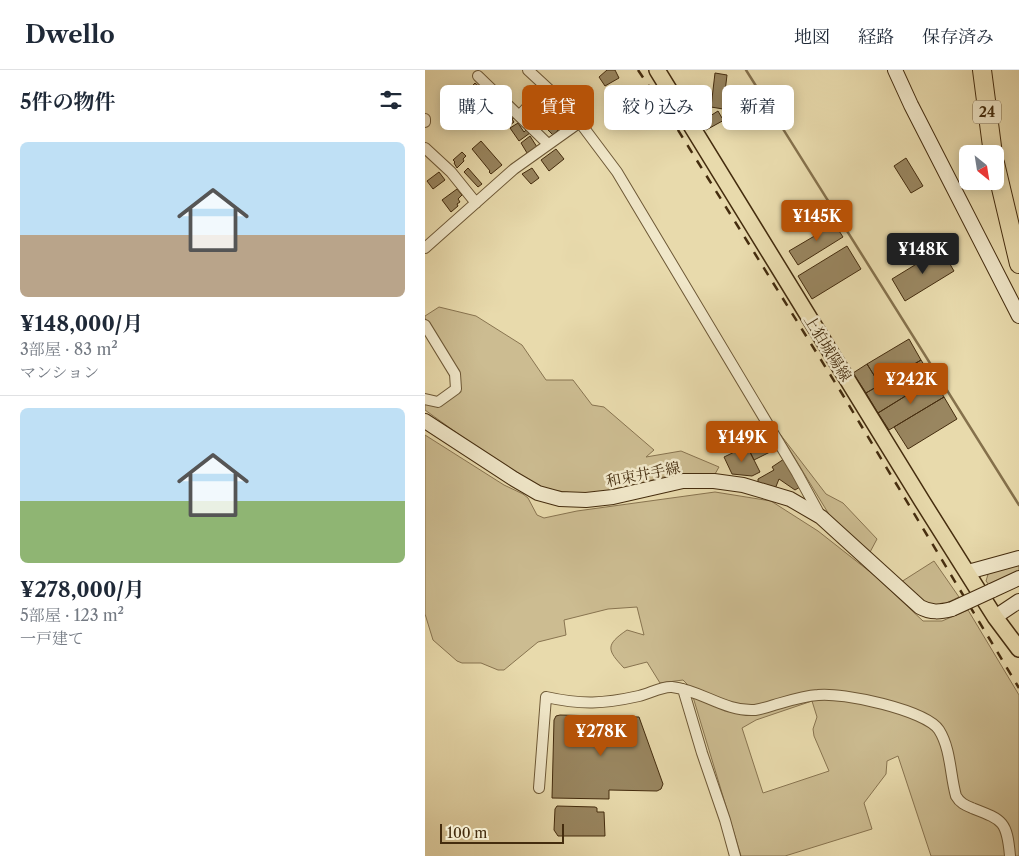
<!DOCTYPE html>
<html lang="ja">
<meta charset="utf-8">
<style>
body{margin:0;font-family:"Libre Caslon Text","Noto Serif JP",serif;background:#f6f6f7;color:#1f2937;height:100vh;display:flex;flex-direction:column;font-size:19px;white-space:nowrap}
*{box-sizing:border-box;margin:0}
p{font-size:16px;color:#747a83}
.icon{flex:none;width:28px;height:28px;fill:none;stroke:currentColor;stroke-width:2;stroke-linecap:round;stroke-linejoin:round}
.map{position:relative;flex:1;overflow:hidden}
.drawer{display:flex;flex-direction:column;background:#fff;width:425px}
.drawer>*{flex:none}
.guide{position:absolute;left:15px;top:15px;width:475px;height:45px;display:flex;gap:10px}
.needle{width:32px;rotate:150deg}
.tools{position:absolute;left:534px;top:75px;display:grid;gap:10px}
.tools a{display:grid;place-items:center;width:45px;height:45px;border-radius:8px;background:#fff;box-shadow:0 2px 12px #0003;font-size:25px}
.scale{position:absolute;left:15px;bottom:12px;width:124px;box-sizing:border-box;padding-left:5px;border:2px solid #442c0e;border-top:0;font-size:14px;line-height:18px;white-space:nowrap;color:#442c0e;-webkit-text-stroke:4px #f0e7c9;paint-order:stroke}
.price{position:absolute;translate:-50% -42px;padding:0 11px;border-radius:5px;background:#b45309;color:#fff;font-size:16px;line-height:32px;filter:drop-shadow(0 1px 2px #0008)}
.price::after{content:'';position:absolute;left:50%;top:30px;width:15px;height:11px;margin-left:-8px;background:inherit;clip-path:polygon(0 0,100% 0,50% 100%)}
.price.on{background:#222;color:#fff}
ul{padding:0;list-style:none}
li{display:grid;align-content:center;gap:10px;height:265px;padding:0 20px}
li+li{border-top:1px solid #e0e1e3}
li span{display:grid;place-items:center;height:155px;border-radius:8px;color:#555}
li>.icon{margin-inline-start:auto}
span .icon{width:90px;height:90px;fill:#fffc;stroke-width:1}
li b{font-size:21px}
h2{display:flex;justify-content:space-between;align-items:center;height:60px;padding:0 20px;font-size:21px}
.pill{padding:0 18px;border-radius:8px;background:#fff;box-shadow:0 2px 12px #0003;font-size:18px;line-height:45px}
.pill.on{background:#b45309;color:#fff}
header{display:flex;align-items:center;gap:30px;box-sizing:border-box;height:70px;padding:0 25px;background:#fff;border-bottom:1px solid #e0e1e3}
header strong{font-size:24px}
nav{display:flex;gap:28px;margin-inline-start:auto;font-size:18px}
main{display:flex;flex:1;min-height:0}
.map>svg:first-child{display:block}
</style>
<header>
<strong>Dwello</strong>
<nav><a>地図</a><a>経路</a><a>保存済み</a></nav>
</header>
<main>
<section class="drawer">
<h2>5件の物件<svg class="icon" aria-label="filters" viewBox="0 0 24 24"><path d="M4 7h16M4 17h16"/><circle cx="9" cy="7" r="2"/><circle cx="15" cy="17" r="2"/></svg></h2>
<ul>
<li><span style="background:linear-gradient(#bfe0f5 60%,#b9a48a 0)"><svg class="icon" aria-label="home" viewBox="0 0 24 24"><path d="M3 11l9-7 9 7M6 9v11h12V9"/></svg></span><div><b>¥148,000/月</b><p>3部屋 · 83 m²</p><p>マンション</p></div></li>
<li><span style="background:linear-gradient(#bfe0f5 60%,#8fb573 0)"><svg class="icon" aria-label="home" viewBox="0 0 24 24"><path d="M3 11l9-7 9 7M6 9v11h12V9"/></svg></span><div><b>¥278,000/月</b><p>5部屋 · 123 m²</p><p>一戸建て</p></div></li>
</ul>
</section>
<div class="map">
<svg width="594" height="786" viewBox="0 0 594 786">
<rect width="100%" height="100%" fill="#e8daac"/>
<filter id="stains"><feTurbulence type="fractalNoise" baseFrequency=".004" numOctaves="4"/><feColorMatrix values="0 0 0 0 .2 0 0 0 0 .09 0 0 0 0 .02 0 0 0 .5 -.17"/></filter>
<radialGradient id="worn" r=".72"><stop offset=".6" stop-color="#630" stop-opacity="0"/><stop offset="1" stop-color="#630" stop-opacity=".3"/></radialGradient>
<path fill="#ccbc91" stroke="#887450" fill-rule="evenodd" d="M14,237L51,246L97,275L121,310H148L167,335L179,337L229,380L221,387L256,381L294,397L290,404L238,407L189,420L155,424L119,419L68,389L0,340V334L35,313L34,300L22,285L0,248V246Z
M355,364L401,424L418,433L452,469L444,484L405,446Z
M0,365L79,415L98,424L103,428L112,445L119,448L152,441L290,422L346,431L393,461L449,505L498,551H517L543,540L594,625V786H506L473,686L462,691L461,704L439,733L447,759L360,786H316L265,617L258,610L235,613L222,592L199,598C182,580 180,575 202,560L219,565L212,537L183,539L139,550L141,565L113,572L79,600H73L56,593H37L32,591L8,570L0,544ZM387,631L392,647L388,659L389,666L404,701L338,723L317,658L331,650Z
M509,491L534,527C527,530 519,535 511,536C499,538 483,519 476,512Z
M594,492V502L564,515L561,511L564,501Z"/>
<g fill="none" stroke-linecap="round" stroke-linejoin="round">
<path stroke="#85714c" stroke-width="2.5" d="M321,0L594,435"/>
</g>
<path fill="#998660" stroke="#442c0e" d="M182,0H190L194,8L180,16L174,7Z
M290,3L302,5L298,39L286,37Z
M50,13L58,20L51,27L42,17L44,15L46,17Z
M329,20L332,26L309,39L306,33Z
M63,21L70,28L61,37L54,29Z
M123,23L130,31L119,41L113,34Z
M269,23L270,25L274,23L279,32L277,33V35L268,40L267,38L265,39L259,33L262,31L261,29Z
M161,29L166,36L152,44L147,37Z
M70,30L77,38L69,45L62,37Z
M132,34L138,40L128,49L120,41L127,35L129,37Z
M112,35L118,42L109,51L102,44Z
M83,41L89,48L87,49L89,52L84,56L76,47Z
M293,41L297,48L299,46L301,49L281,60L279,57L277,58L274,53Z
M141,43L146,49L136,58L130,51L133,47L135,49Z
M121,44L127,50L117,60L111,54Z
M128,52L134,59L128,65L121,58Z
M93,53L99,62L102,59L105,63L94,71L85,58Z
M105,66L112,77L102,83L96,73Z
M56,71L77,95L66,104L64,102L65,101L47,79Z
M131,79L139,89L124,101L116,90Z
M37,82L41,86L38,89L39,91L32,98L29,93L30,92L28,90Z
M481,88L498,116L486,123L469,96Z
M43,98L57,114L53,117L39,102Z
M107,98L114,108L106,114L97,104Z
M14,102L20,110L8,119L2,111Z
M32,119L37,125L33,129L35,132L32,134L33,136L26,142L17,130Z
M405,147L418,167L373,195L364,181L398,161L394,154Z
M422,176L436,199L387,229L373,206Z
M516,179L529,201L480,231L467,209Z
M484,269L496,290L455,315L442,294Z
M496,290L508,309L453,343L441,323Z
M442,294L455,315L441,323L428,303Z
M508,309L519,327L464,360L453,343Z
M519,327L532,349L483,379L469,357Z
M339,368L341,371L345,369L349,377L344,380L345,382L329,390L322,376Z
M322,376L335,402L327,406L307,404L299,387Z
M359,389L375,417L370,420L354,409L350,419L333,413V409L349,400L347,397Z
M135,645L214,647L238,714L236,719L232,721L184,720V729L127,728L129,650L131,646Z
M132,736L170,737L172,738V742H179L180,766H133L129,760L130,739Z"/>
<g fill="none" stroke-linecap="round" stroke-linejoin="round">
<defs>
<path id="street" d="M103,0L144,38L192,102L372,403L396,447
M53,6L123,74
M95,45L121,17
M0,49V52
M0,78L26,102L51,133
M0,178L89,99L155,52
M0,255L30,304L31,319L13,332L0,329
M258,619L277,683L300,750L310,786
M114,718L121,627C157,635 178,634 214,626C224,624 237,616 247,617C276,620 300,642 330,640C336,639 343,637 349,635C363,631 378,626 393,625C417,622 501,640 514,660C526,679 525,705 531,726C535,733 540,735 547,738C578,750 582,751 585,786"/>
<path id="secondary" d="M470,0L486,35L594,246
M0,351L89,409L113,423L135,429L161,430L188,427L258,411H289L318,415L365,429L396,447L495,537C506,543 515,542 527,539
M543,502L594,488
M566,521L594,508
M570,547L594,531"/>
<path id="primary" d="M232,0L497,431L570,547L594,579"/>
<path id="highway" d="M557,0L568,84
M570,93L594,194"/>
</defs>
<use href="#street" stroke="#6d5836" stroke-width="12"/>
<use href="#secondary" stroke="#442c0e" stroke-width="16"/>
<use href="#primary" stroke="#442c0e" stroke-width="18"/>
<use href="#highway" stroke="#442c0e" stroke-width="20"/>
<use href="#street" stroke="#f0e7c9" stroke-width="10"/>
<use href="#secondary" stroke="#f0e7c9" stroke-width="14"/>
<use href="#primary" stroke="#e8daac" stroke-width="15"/>
<use href="#highway" stroke="#e8daac" stroke-width="18"/>
<path stroke="#442c0e" stroke-width="2.5" stroke-dasharray="9 9" stroke-linecap="butt" d="M213,0L248,52L416,322L594,618"/>
<defs>
<path id="secondary-bridge" d="M527,539L566,521"/>
</defs>
<use href="#secondary-bridge" stroke="#442c0e" stroke-width="16" stroke-linecap="butt"/>
<use href="#secondary-bridge" stroke="#f0e7c9" stroke-width="14"/>
</g>
<g text-anchor="middle" dominant-baseline="central" stroke-width="5" stroke-linejoin="round" paint-order="stroke">
<rect fill="#f0e7c9" stroke="#786446" stroke-width="1" x="548" y="30.5" width="28" height="23" rx="4"/>
<g font-size="14" font-weight="bold" fill="#442c0e">
<text x="562" y="42">24</text>
</g>
<g font-size="15" fill="#442c0e" stroke="#f0e7c9">
<text transform="translate(403 278) rotate(58)">上狛城陽線</text>
<text transform="translate(218 404) rotate(-11)">和束井手線</text>
</g>
</g>
<rect width="100%" height="100%" filter="url(#stains)"/>
<rect width="100%" height="100%" fill="url(#worn)"/>
</svg>
<div class="tools">
<a><svg class="needle" viewBox="-14 -14 28 28"><path d="M0-13l5 13h-10z" fill="#e53935"/><path d="M0 13l5-13h-10z" fill="#747a83"/></svg></a>
</div>
<div class="scale">100 m</div>
<b class="price" style="left:392px;top:172px">¥145K</b>
<b class="price on" style="left:498px;top:205px">¥148K</b>
<b class="price" style="left:486px;top:335px">¥242K</b>
<b class="price" style="left:317px;top:393px">¥149K</b>
<b class="price" style="left:176px;top:687px">¥278K</b>
<div class="guide">
<a class="pill">購入</a>
<a class="pill on">賃貸</a>
<a class="pill">絞り込み</a>
<a class="pill">新着</a>
</div>
</div>
</main>
